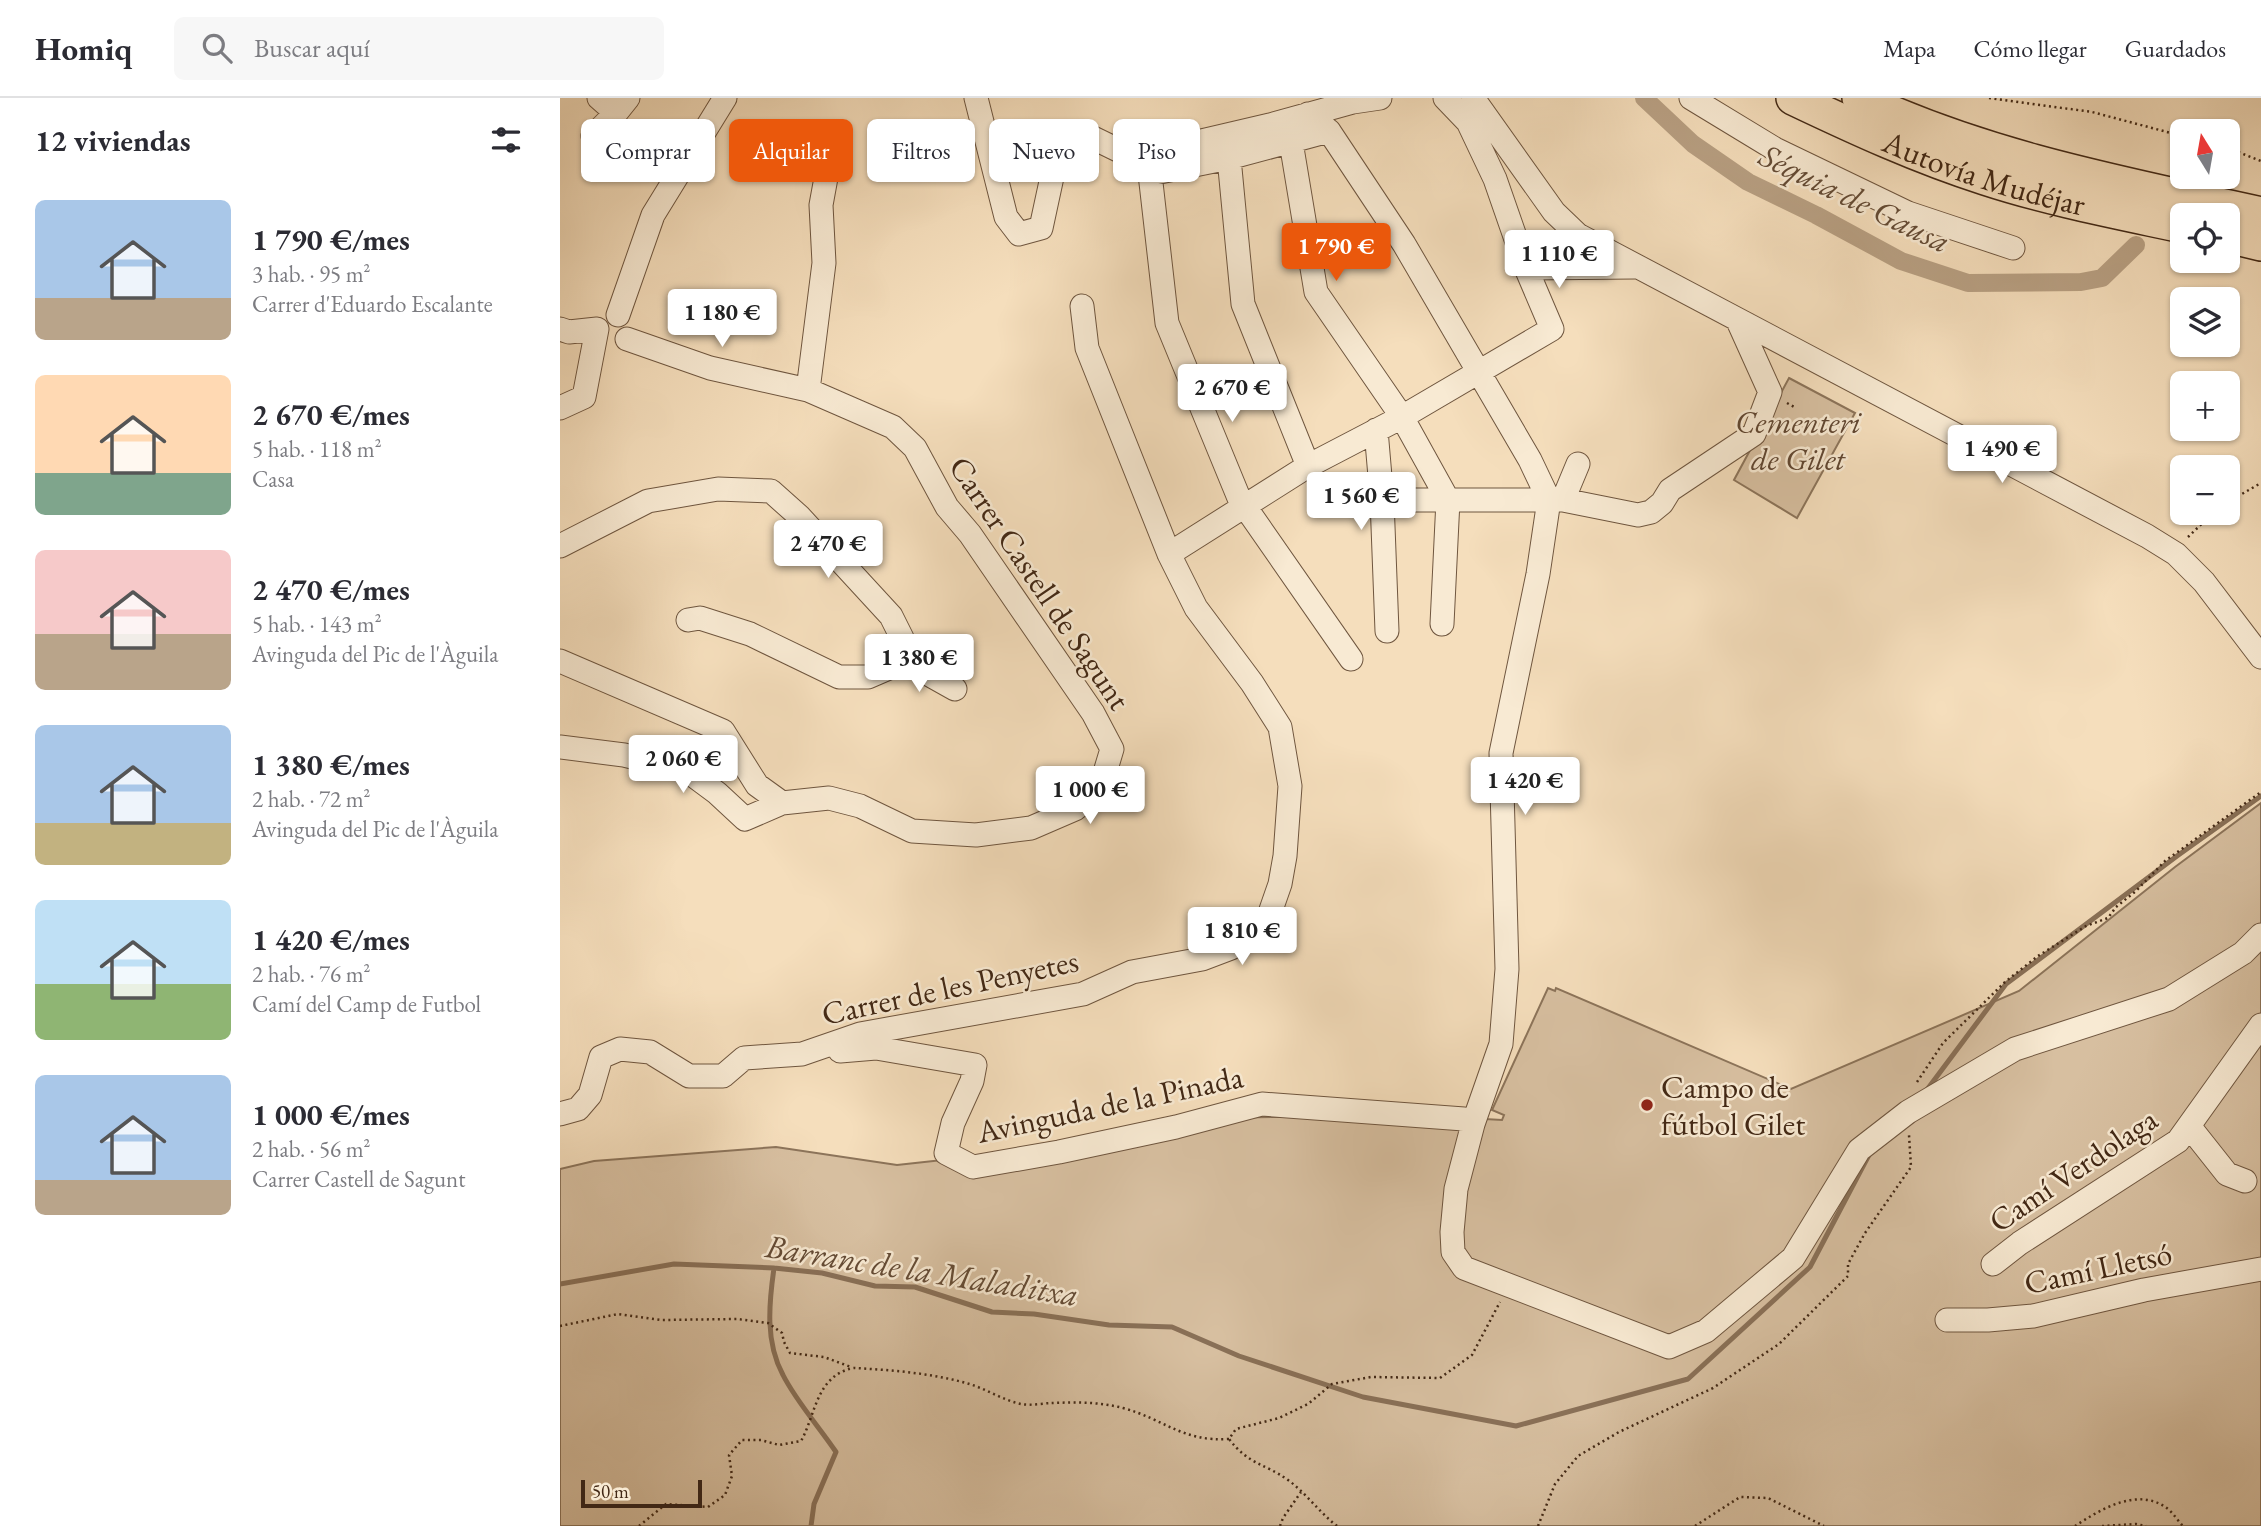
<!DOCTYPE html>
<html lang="es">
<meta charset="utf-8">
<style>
body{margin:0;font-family:"EB Garamond",serif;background:#f7f7f7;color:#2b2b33;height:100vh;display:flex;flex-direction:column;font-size:26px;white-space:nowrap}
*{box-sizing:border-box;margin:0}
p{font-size:23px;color:#7c7c81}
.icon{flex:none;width:38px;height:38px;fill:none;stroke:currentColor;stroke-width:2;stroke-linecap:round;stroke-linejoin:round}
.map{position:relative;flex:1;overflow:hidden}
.side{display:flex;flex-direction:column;background:#fff;width:560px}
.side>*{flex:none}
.guide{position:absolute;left:21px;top:21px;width:665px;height:63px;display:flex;gap:14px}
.needle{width:46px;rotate:349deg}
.fabs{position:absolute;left:1610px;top:21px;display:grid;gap:14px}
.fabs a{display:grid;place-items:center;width:70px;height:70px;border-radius:10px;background:#fff;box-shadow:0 2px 5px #0004;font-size:35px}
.scale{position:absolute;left:21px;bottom:18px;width:121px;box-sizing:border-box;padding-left:7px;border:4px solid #422815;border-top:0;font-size:19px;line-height:24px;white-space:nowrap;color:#422815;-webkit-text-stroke:5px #f8ead3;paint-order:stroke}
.price{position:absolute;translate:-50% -60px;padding:0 16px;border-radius:7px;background:#fff;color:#222;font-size:23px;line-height:46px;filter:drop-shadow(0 2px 4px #0008)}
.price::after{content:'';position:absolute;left:50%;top:42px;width:21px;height:16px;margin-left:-10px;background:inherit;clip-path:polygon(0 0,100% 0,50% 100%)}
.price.current{background:#ea580c;color:#fff}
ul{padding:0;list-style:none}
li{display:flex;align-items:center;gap:21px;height:175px;padding:0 35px}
li span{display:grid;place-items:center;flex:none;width:196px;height:140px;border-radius:10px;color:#555}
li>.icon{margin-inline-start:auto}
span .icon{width:84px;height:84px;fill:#fffc;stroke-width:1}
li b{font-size:30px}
h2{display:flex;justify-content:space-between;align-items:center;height:84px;padding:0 35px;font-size:30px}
.chip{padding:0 24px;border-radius:10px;background:#fff;box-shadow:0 2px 5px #0004;font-size:24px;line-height:63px}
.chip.current{background:#ea580c;color:#fff}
header{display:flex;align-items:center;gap:42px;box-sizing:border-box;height:98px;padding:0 35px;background:#fff;border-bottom:2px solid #e1e1e2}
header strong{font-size:33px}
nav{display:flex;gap:38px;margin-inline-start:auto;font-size:24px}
.search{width:490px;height:63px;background:#f7f7f7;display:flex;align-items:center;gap:18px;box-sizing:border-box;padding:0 24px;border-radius:10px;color:#7c7c81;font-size:26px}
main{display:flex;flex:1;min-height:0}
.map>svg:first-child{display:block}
</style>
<header>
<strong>Homiq</strong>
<div class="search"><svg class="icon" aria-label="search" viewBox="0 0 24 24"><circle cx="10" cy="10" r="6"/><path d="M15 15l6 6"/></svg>Buscar aquí</div>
<nav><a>Mapa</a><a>Cómo llegar</a><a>Guardados</a></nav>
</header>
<main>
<section class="side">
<h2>12 viviendas<svg class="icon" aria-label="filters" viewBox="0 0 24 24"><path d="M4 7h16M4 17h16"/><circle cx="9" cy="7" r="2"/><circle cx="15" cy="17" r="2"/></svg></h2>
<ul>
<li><span style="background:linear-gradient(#a9c7e8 70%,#b9a48a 0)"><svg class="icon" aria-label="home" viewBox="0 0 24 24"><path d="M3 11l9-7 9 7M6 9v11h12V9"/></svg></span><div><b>1 790 €/mes</b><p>3 hab. · 95 m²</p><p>Carrer d'Eduardo Escalante</p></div></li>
<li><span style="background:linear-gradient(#ffd9b3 70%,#7fa58c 0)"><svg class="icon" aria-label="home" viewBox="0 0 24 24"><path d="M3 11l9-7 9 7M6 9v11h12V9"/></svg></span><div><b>2 670 €/mes</b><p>5 hab. · 118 m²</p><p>Casa</p></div></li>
<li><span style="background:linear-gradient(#f6c9c9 60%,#b9a48a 0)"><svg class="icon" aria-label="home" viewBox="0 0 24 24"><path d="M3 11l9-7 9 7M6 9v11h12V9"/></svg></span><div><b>2 470 €/mes</b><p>5 hab. · 143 m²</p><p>Avinguda del Pic de l'Àguila</p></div></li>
<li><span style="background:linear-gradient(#a9c7e8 70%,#c2b280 0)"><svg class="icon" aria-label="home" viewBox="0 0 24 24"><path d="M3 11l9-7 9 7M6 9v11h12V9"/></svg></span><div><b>1 380 €/mes</b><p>2 hab. · 72 m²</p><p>Avinguda del Pic de l'Àguila</p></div></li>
<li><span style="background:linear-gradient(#bfe0f5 60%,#8fb573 0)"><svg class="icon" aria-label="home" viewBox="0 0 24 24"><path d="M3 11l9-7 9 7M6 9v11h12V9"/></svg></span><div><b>1 420 €/mes</b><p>2 hab. · 76 m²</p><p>Camí del Camp de Futbol</p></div></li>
<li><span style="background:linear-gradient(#a9c7e8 75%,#b9a48a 0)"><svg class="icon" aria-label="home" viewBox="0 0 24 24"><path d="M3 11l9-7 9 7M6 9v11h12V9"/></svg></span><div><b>1 000 €/mes</b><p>2 hab. · 56 m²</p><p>Carrer Castell de Sagunt</p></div></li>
</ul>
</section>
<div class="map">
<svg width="1701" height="1428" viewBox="0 0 1701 1428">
<rect width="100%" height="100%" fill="#f5debc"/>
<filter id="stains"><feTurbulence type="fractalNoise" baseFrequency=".00286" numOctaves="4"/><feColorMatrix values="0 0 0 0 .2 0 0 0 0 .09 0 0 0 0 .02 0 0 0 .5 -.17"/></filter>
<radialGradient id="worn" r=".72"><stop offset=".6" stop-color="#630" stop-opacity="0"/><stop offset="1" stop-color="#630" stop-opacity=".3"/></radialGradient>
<path fill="#d7bfa0" stroke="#8c745a" stroke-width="2" d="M1229,280L1295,315L1237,420L1174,382Z
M1701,705V1428H0V1071L34,1063L216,1049L337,1067L555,1043L651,1020L853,1017L942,1022L944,1017L932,1012L988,890L995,893L996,890L1231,991L1459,893L1615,769Z"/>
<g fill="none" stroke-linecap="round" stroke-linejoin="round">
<path stroke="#897057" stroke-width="5" d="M1366,993L1446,886L1617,758L1701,698
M214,1170C209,1205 205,1244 223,1277C236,1303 260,1330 276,1354L254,1406L251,1428
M0,1186L114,1166L214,1170L262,1175L315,1188L355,1189L432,1214L474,1216L549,1227L612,1229L679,1258L803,1299L956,1328L1128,1281L1250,1169L1310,1055"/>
<path stroke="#b8a083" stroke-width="18" d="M1084,0L1133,46L1188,84L1256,117L1341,163L1408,185L1521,184L1542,180L1576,147"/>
<defs>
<path id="minor" d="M39,0L56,15L68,0
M416,0L446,119L459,136L481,130L498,51L507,40L523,35L564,55L586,56L710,27L793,4L820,0
M913,0L994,114L1018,137L1587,438L1616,456L1644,484L1701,559
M1131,0L1215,51L1348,115L1453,150
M748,16L769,33L844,146L970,362L989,402L978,476L941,655L947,871L941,946L913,1026L896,1091L892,1134L893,1154L904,1170L1109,1249L1146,1233L1233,1160L1299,1052L1348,1014L1455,951L1609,901L1683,855L1701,837
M769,33L669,60L590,76L607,225L679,400L791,561
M33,38L56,15
M731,44L756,194L842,319L888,402L882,526
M669,60L683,206L748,368
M966,170L1075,169
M58,217L93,117L165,0
M0,231L9,234L37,231L24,299L0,310
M248,292L264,165L261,107L272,47
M816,332L822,402L827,533
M822,402H1003L1078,417L1091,414L1102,405L1110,392L1194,336L1210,294L1178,223
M1003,402L1018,366
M0,448L88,403L158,391L211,393L239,418L331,518L342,540L345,563L308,579H279L190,536L140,520L128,522
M609,456L748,368L842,319L992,231L966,170L935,81L908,24L885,0
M0,563L163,633L197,687L222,705L269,700L300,708L352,733L416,737L471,730L515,711L540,691L552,651L533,615L410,436L387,409L355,350L333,329L248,292L150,270L67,241
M345,563L395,591
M0,649L64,657L126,672L157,695L185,721L222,705
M280,953L316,950L415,967L412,983L393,1025L386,1055L413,1069L499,1054L616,1029L702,1006L904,1021L913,1026
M0,1016L18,1011L30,997L41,959L60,951L90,954L129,978H163L184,960L242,956L300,936L523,896L572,874L642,861L671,850L704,832L720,786L725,758L730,688L720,629L692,585L636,510L609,456L527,250L522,208
M1629,1028L1667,1076L1685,1083
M1433,1166L1460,1145L1618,1043L1701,927
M1387,1222H1428L1473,1218L1584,1192L1701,1171"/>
<g id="highway">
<path id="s1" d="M1233,0C1296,30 1359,59 1425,80C1489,101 1557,114 1622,128"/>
<path d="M1299,0C1426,60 1565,86 1701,116"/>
<path d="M1668,138L1701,146"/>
</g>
</defs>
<use href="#minor" stroke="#6f563f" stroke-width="25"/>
<use href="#highway" stroke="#422815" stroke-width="36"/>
<path stroke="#422815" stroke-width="2.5" stroke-dasharray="2 3.5" stroke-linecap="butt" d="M1429,0L1532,14L1622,38
M1668,50L1701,63
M1227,305L1236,310
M1668,404L1701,385
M1628,439L1653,415
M1357,984L1383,945L1445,884L1478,858L1526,828L1548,820L1556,809L1576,793L1605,763L1701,694
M0,1228L58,1216L101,1222L177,1221L208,1225L222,1235L224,1244L230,1255L264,1259L291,1269
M79,1428L106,1406L148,1409L165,1397L172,1378L169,1357L182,1342H201L219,1347L241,1343C253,1322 255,1293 275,1278C280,1274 289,1270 295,1270C331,1272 370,1275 406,1285C425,1290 442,1302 461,1306C471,1308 483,1305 493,1305C517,1304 540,1304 563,1310C604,1321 622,1344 669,1341
M720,1428L723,1420L741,1394
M777,1428C759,1414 746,1395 728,1382C704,1365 689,1367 669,1341L676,1331L719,1320L748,1306L772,1286L811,1279L880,1280L912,1257L940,1204
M978,1428L995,1386L1018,1358L1059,1334L1153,1290L1219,1246L1288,1178V1166L1305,1135L1351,1069L1349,1037
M1135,1428L1180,1399L1208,1400L1264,1428
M1515,1428C1541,1411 1579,1388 1608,1411C1614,1416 1618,1423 1623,1428
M1542,1428L1576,1426L1586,1428"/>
<use href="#minor" stroke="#f8ead3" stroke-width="23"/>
<use href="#highway" stroke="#f5debc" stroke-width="33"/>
</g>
<circle fill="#8f2418" stroke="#f8ead3" stroke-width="2.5" cx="1087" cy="1007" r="7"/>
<g text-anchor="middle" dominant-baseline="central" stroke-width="5" stroke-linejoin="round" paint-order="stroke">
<g font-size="32" fill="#422815" stroke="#f8ead3">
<text stroke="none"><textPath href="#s1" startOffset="206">Autovía Mudéjar</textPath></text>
<text transform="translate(480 485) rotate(56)">Carrer Castell de Sagunt</text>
<text transform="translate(390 889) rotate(-12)">Carrer de les Penyetes</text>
<text transform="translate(550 1006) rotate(-12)">Avinguda de la Pinada</text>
<text transform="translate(1513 1072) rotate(-34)">Camí Verdolaga</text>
<text transform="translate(1538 1170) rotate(-12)">Camí Lletsó</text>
</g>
<g font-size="32" font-style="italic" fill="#604631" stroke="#f8ead3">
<text x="1238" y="324">Cementeri<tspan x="1238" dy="37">de Gilet</tspan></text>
</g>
<g font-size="32" fill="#422815" stroke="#f8ead3" text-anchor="start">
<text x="1101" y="989">Campo de<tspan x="1101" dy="37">fútbol Gilet</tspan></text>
</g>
<g font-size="33" font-style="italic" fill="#654c36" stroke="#f8ead3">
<text transform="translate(1295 100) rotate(26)">Séquia de Gausa</text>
<text transform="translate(362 1172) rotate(9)">Barranc de la Maladitxa</text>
</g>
</g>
<rect width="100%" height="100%" filter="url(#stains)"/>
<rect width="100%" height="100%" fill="url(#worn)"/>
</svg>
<div class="fabs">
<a><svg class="needle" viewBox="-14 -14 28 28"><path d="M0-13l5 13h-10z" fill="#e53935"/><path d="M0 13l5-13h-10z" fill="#7c7c81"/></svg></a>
<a><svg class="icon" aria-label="locate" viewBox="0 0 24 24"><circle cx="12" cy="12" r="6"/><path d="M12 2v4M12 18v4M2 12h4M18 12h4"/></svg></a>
<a><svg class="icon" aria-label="layers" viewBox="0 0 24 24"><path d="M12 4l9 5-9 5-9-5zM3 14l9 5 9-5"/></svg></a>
<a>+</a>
<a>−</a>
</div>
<div class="scale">50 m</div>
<b class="price current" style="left:776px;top:185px">1 790 €</b>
<b class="price" style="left:999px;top:192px">1 110 €</b>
<b class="price" style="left:162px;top:251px">1 180 €</b>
<b class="price" style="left:672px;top:326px">2 670 €</b>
<b class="price" style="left:1442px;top:387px">1 490 €</b>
<b class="price" style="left:801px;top:434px">1 560 €</b>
<b class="price" style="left:268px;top:482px">2 470 €</b>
<b class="price" style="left:359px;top:596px">1 380 €</b>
<b class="price" style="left:123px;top:697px">2 060 €</b>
<b class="price" style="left:965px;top:719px">1 420 €</b>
<b class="price" style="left:530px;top:728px">1 000 €</b>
<b class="price" style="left:682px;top:869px">1 810 €</b>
<div class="guide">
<a class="chip">Comprar</a>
<a class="chip current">Alquilar</a>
<a class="chip">Filtros</a>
<a class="chip">Nuevo</a>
<a class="chip">Piso</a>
</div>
</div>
</main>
